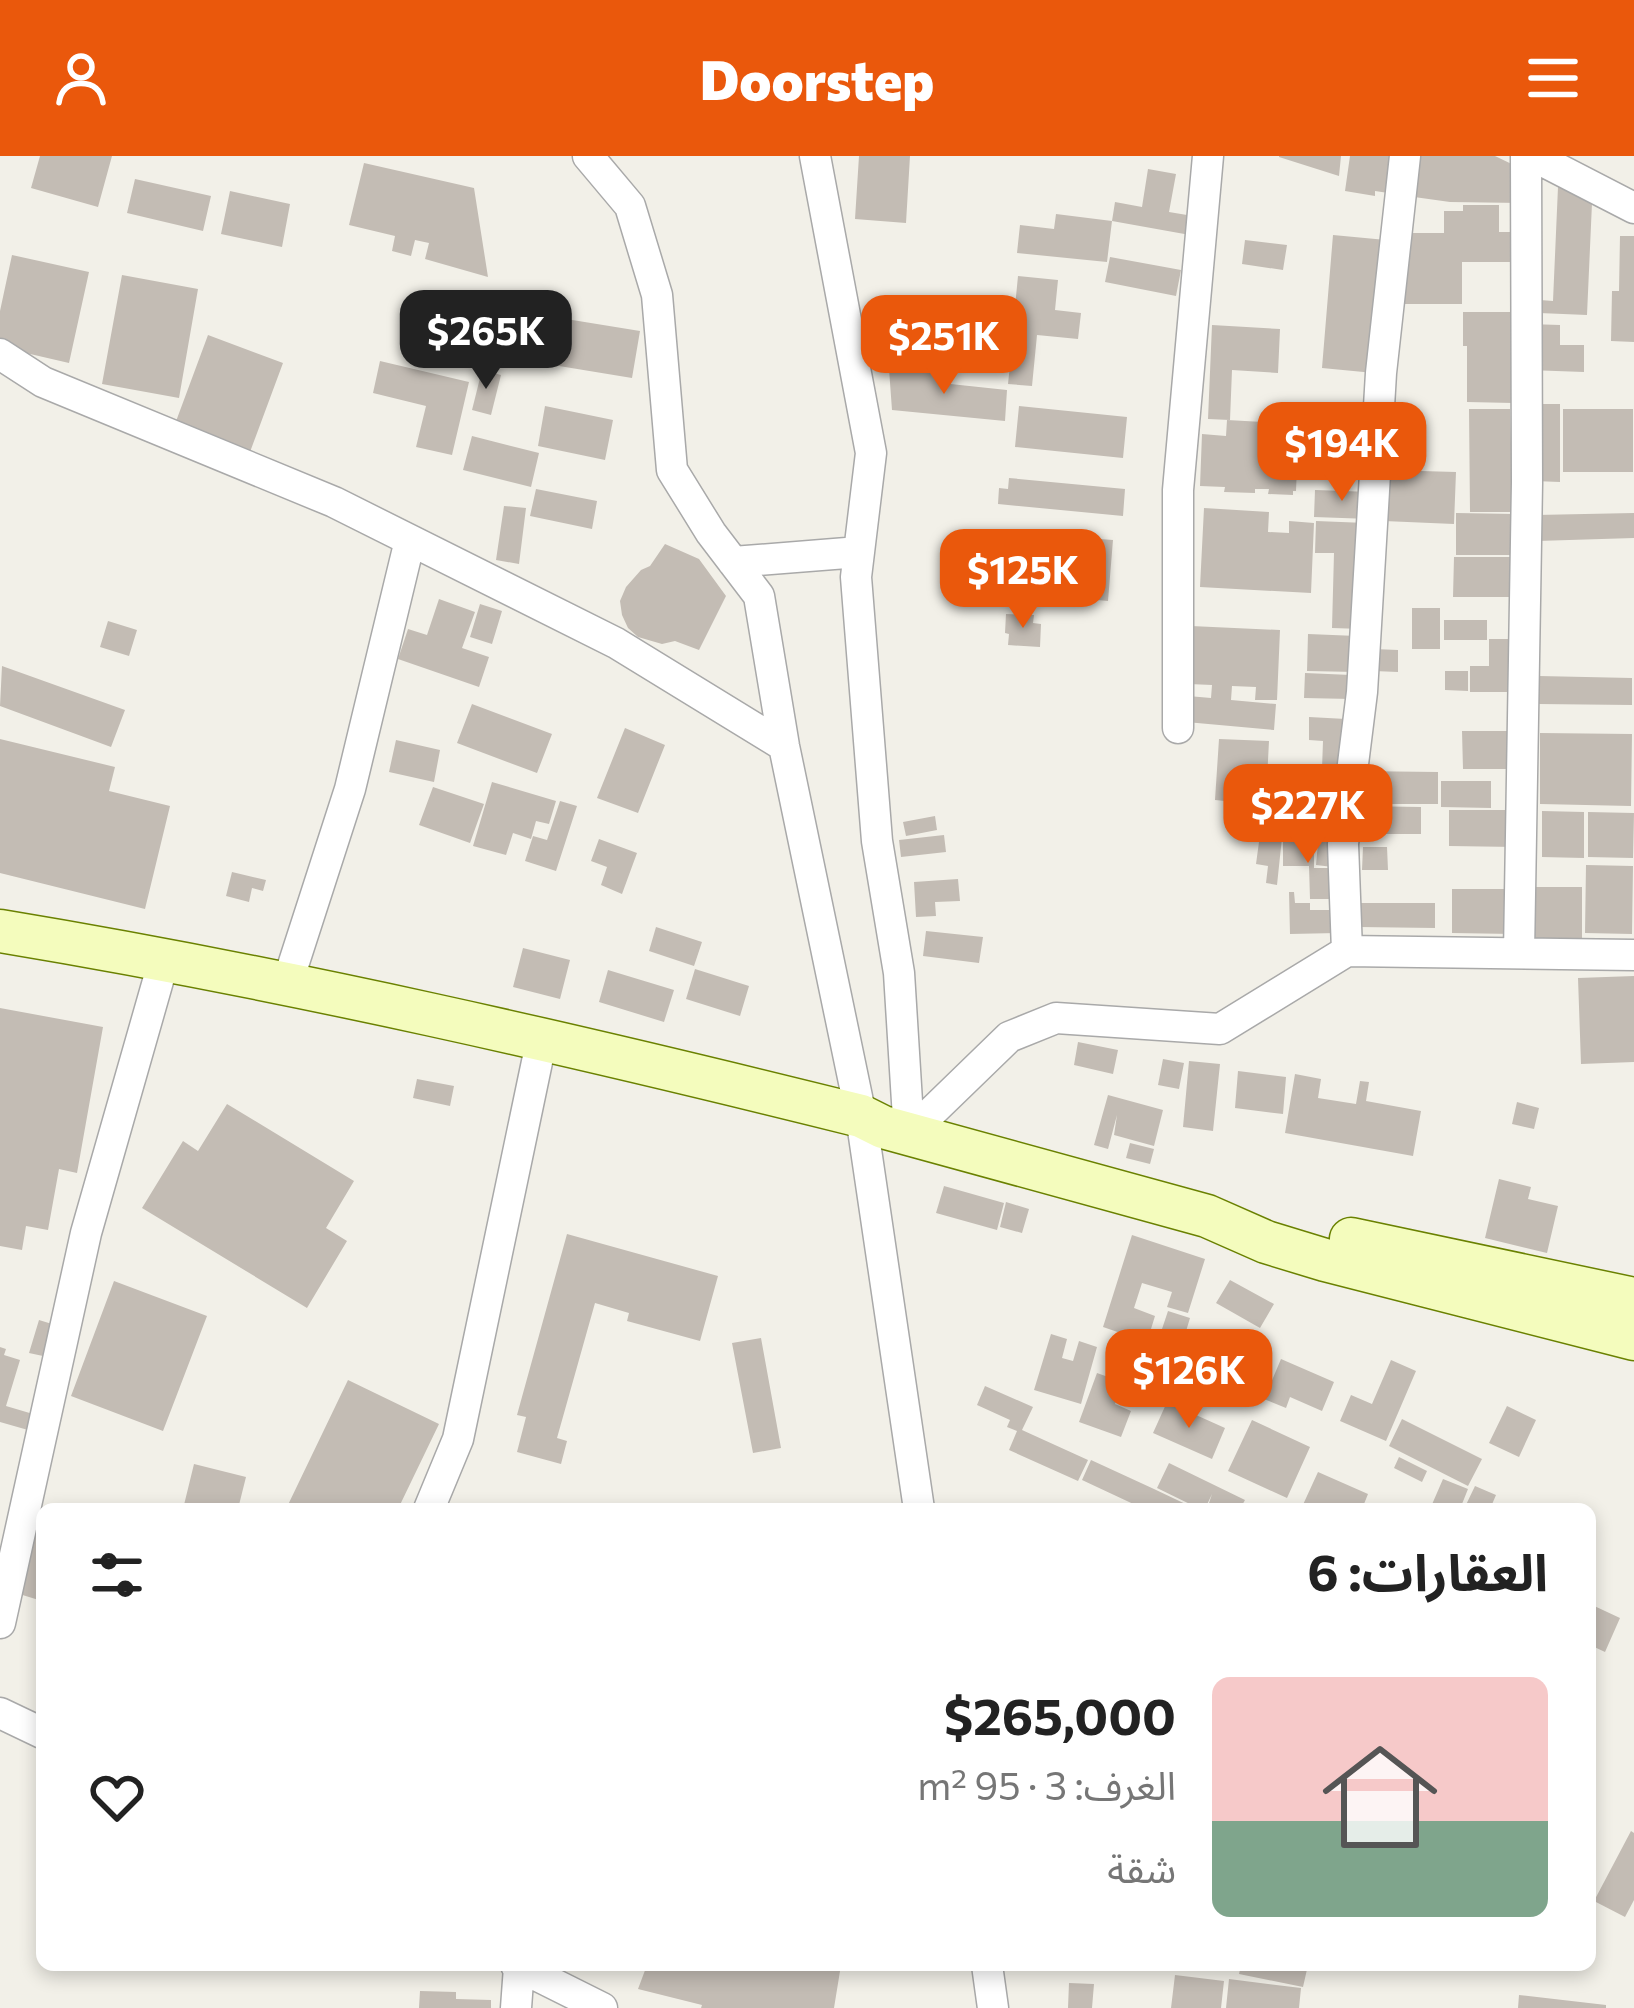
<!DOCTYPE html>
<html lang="ar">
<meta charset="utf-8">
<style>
body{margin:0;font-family:Commissioner,"Noto Sans Arabic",sans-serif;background:#f2f2f2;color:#222;direction:rtl;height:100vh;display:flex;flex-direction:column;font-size:45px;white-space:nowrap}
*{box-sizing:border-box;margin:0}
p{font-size:39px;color:#767676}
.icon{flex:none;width:66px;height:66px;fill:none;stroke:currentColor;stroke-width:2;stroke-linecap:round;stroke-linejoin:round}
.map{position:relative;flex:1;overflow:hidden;direction:ltr}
.panel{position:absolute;left:36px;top:1347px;width:1560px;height:468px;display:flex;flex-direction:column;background:#fff;border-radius:18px;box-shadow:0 6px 18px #0003;direction:rtl}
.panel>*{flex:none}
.price{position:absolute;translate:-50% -102px;padding:0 27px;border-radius:24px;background:#ea580c;color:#fff;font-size:39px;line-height:78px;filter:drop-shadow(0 3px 6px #0008)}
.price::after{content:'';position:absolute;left:50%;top:72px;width:36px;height:27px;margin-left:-18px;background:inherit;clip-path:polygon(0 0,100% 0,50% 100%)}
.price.on{background:#222;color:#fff}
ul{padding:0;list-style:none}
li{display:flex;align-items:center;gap:36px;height:300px;padding:0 48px}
li span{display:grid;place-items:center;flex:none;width:336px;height:240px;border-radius:18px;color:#555}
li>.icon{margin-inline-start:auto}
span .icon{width:144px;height:144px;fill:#fffc;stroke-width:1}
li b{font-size:51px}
h2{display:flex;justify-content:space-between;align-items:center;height:144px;padding:0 48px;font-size:51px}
header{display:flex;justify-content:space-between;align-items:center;height:156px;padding:0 48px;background:#ea580c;color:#fff;font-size:54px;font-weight:800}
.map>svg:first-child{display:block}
</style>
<header><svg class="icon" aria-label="menu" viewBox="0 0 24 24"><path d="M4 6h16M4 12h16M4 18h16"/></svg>Doorstep<svg class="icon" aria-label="person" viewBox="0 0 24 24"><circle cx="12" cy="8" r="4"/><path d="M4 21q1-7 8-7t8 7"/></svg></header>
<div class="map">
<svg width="1634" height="1852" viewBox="0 0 1634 1852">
<rect width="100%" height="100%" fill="#f2f0e8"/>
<path fill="#c3bcb4" d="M40,0H112L98,51L31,32Z
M859,0H910L906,67L855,63Z
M1279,0H1341L1339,20L1279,1Z
M1350,0H1400L1395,38L1375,35V40L1345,35Z
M1412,0H1495L1522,13L1521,47L1450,46L1407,40Z
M364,7L474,32L488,121L425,103L429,87L415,84L411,100L392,95L395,80L349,69Z
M1148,13L1176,18L1169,56L1193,60L1190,79L1112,65L1115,46L1142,51Z
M135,23L211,40L203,75L127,57Z
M1558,31L1592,47L1587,159L1539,157L1540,144L1553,145Z
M230,35L290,48L282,91L221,78Z
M1463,49H1499V76H1517L1518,106H1462V148H1395L1402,77H1444V55H1463Z
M1056,58L1112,65L1107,106L1017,97L1020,69L1054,73Z
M1333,79L1386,84L1374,217L1322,212Z
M1620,80H1634V186L1611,185L1612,135H1619Z
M1245,84L1287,89L1283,114L1242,108Z
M12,99L89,116L69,207L0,191V155Z
M1110,101L1181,114L1176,140L1105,126Z
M122,119L198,133L179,242L102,228Z
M1018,120L1058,124L1055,154L1081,157L1078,183L1037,179L1032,230L1008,228L1010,209L981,206L984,168L1013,171Z
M1463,156H1513V247L1467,246V190H1463Z
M560,162L640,175L632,222L553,209Z
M1529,168L1560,169V189H1584V216L1528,214Z
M1212,169L1280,173L1278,217L1232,214L1230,264L1208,263Z
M208,179L283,207L250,296L175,268Z
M380,205L469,226L452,299L416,291L426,250L373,237Z
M889,213L942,218L941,227L1007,234L1005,265L892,254Z
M482,214L501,219L491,259L472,254Z
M1534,248H1560V326L1534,325Z
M545,250L613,264L605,304L538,290Z
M1019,250L1127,261L1123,302L1015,291Z
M1469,253H1510L1513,356H1470Z
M1563,253H1633V316H1563Z
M1300,262L1318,263L1316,287L1298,286L1296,335H1293V339L1268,338L1269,333H1255V337L1224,336L1225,331L1200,330L1202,278L1226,280L1227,264L1300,268Z
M472,280L539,297L531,331L463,314Z
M1386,314L1456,316L1454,368L1384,365Z
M1009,322L1125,333L1123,360L998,348L999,332L1008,333Z
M536,333L597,345L592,373L530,360Z
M1315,334L1371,336L1370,363L1314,361Z
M504,350L526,352L519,408L496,404Z
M1204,352L1269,356L1268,376L1289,377V365L1314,367L1311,437L1200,431Z
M1456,357L1515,358V399H1456Z
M1634,357V382L1537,385L1536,359Z
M1316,365L1366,367L1362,473L1332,472L1334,397H1315Z
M1006,376L1055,380L1050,438L1036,437L1035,450L1018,448V444L1000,442Z
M1060,380L1113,384L1108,445L1054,440Z
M665,388L699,403L726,440L699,494L675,485L662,488L638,481L628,472L622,459L620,445L626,431L641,414L650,410Z
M1454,401H1515V441H1453Z
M439,443L475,456L462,492L489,501L479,531L398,503L408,473L427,479Z
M480,448L502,455L492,488L470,481Z
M1412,452H1440V493H1412Z
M1006,458L1034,459L1033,467L1041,468L1040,491L1008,489L1009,478L1005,477Z
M1444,464H1487V484H1444Z
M108,465L137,474L129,500L100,491Z
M1191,470L1280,474L1277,544H1255L1256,531L1232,530L1231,544L1276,548L1274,574L1186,566L1188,540L1211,542L1212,529L1189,528Z
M1308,478L1357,480L1356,516L1307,515Z
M1489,483H1519V536H1470V510H1489Z
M1374,493L1398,494V516L1374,515Z
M2,510L125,554L111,591L0,550Z
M1445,515H1468V535L1445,534Z
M1305,517L1351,519V543L1304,542Z
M1539,520L1632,522V549L1538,548Z
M472,548L552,578L537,617L457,587Z
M1309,561L1346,563L1347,614L1322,613L1323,585L1309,584Z
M625,572L665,589L638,657L597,642Z
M1462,575H1516V613H1463Z
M1540,577L1632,578L1631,650L1540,648Z
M0,583L115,611L109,635L170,650L145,753L0,717Z
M1219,583L1269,585L1265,663L1224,660L1225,645L1215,644Z
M396,584L440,594L434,626L389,616Z
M1355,615L1438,616V648H1355Z
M1290,620L1324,621L1323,648L1289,647Z
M1441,625H1491V652L1441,651Z
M492,626L556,645L549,668L536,665L531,683L513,677L506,699L473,690Z
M433,631L484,648L470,687L419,669Z
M560,645L577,650L556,715L525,705L533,680L547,684Z
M1359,650L1421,651V678H1358Z
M1321,653L1338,655L1333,711L1316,709Z
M1449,654H1517L1516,691L1449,690Z
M1542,655L1584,656V702L1542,701Z
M1588,656L1634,657L1633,702L1588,701Z
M935,660L937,674L906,680L903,666Z
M1235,666L1283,672L1277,729L1266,727L1268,710L1256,708L1259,686L1237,683Z
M944,679L946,696L901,701L899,684Z
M1283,682H1314V712H1332V743H1310L1309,710H1283Z
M599,683L637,697L622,738L601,729L607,711L591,705Z
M1363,691H1387L1388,714H1362Z
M1586,709L1633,710L1632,778L1585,777Z
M232,716L266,724L263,735L252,732L249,746L226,740Z
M958,723L960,745L935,746L936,760L916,761L914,726Z
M1535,731H1582V784L1535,783Z
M1452,733H1513V778L1452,777Z
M1289,736H1294L1295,747H1310V754H1336L1337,777L1290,778Z
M1359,747H1435V772L1359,771Z
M656,771L702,786L694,810L649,795Z
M926,775L983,781L979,807L923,800Z
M523,792L570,804L560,843L513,831Z
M695,813L749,830L740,860L686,843Z
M608,814L674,834L664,866L599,846Z
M1634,820V906L1581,908L1578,822Z
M0,852L103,871L77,1017L59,1013L48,1074L26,1070L22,1094L0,1090Z
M1078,886L1118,894L1113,918L1074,909Z
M1163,903L1184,907L1179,933L1158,929Z
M1189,905L1220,908L1213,975L1183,971Z
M1238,915L1286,921L1283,958L1235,952Z
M1295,918L1321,923L1318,942L1356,948L1360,925L1369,926L1366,945L1421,955L1413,1000L1285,977Z
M417,923L454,930L450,950L413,942Z
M1108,939L1163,954L1154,990L1114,979L1117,959L1108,993L1094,989Z
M1517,946L1539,952L1534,973L1512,968Z
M227,948L354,1025L326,1072L347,1085L307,1152L142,1052L183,985L198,995Z
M1130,987L1154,993L1150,1008L1126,1002Z
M1499,1023L1531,1031L1528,1043L1558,1050L1547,1097L1485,1082Z
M944,1030L1004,1047L997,1074L936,1057Z
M1006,1046L1029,1053L1022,1077L1000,1071Z
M567,1078L718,1120L700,1185L627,1165L629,1157L595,1147L557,1282L567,1285L561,1308L517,1296L526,1261L517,1259Z
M1132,1079L1205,1103L1188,1157L1167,1151L1172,1136L1142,1127L1134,1152L1155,1160L1147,1186L1103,1171Z
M1230,1124L1274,1148L1260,1172L1216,1147Z
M114,1125L207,1160L163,1275L71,1240Z
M1168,1155L1190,1162L1178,1202L1155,1194Z
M39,1164L52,1168L43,1200L29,1197Z
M1051,1178L1067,1183L1062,1202L1073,1205L1079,1185L1097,1191L1081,1248L1034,1234Z
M761,1182L781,1292L753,1297L732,1187Z
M0,1191L6,1193L4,1199L20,1204L6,1250L33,1258L28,1274L0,1266Z
M1281,1203L1334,1226L1322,1255L1290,1241L1286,1252L1264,1243Z
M1391,1204L1416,1215L1386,1285L1340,1265L1351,1239L1372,1248Z
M1097,1217L1122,1226L1115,1248L1131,1255L1121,1281L1079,1266Z
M348,1224L439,1268L398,1353H286Z
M985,1230L1033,1251L1022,1274L1088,1304L1078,1325L1009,1294L1017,1275L1007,1271L1010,1264L977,1249Z
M1167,1246L1225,1272L1212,1303L1153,1277Z
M1507,1250L1536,1264L1519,1301L1489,1287Z
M1402,1263L1482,1303L1468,1330L1389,1290Z
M1252,1264L1310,1291L1287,1342L1228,1315Z
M1399,1301L1427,1315L1422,1326L1394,1312Z
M1091,1304L1154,1333L1196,1353H1144L1082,1324Z
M1169,1307L1245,1344L1240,1353H1207L1212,1338L1205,1353H1200L1157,1332Z
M194,1308L246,1321L238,1353H183Z
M1318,1316L1368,1338L1362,1353H1301Z
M1443,1323L1468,1333L1460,1353H1430Z
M1475,1330L1496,1339L1490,1353H1464Z
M41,1355H42V1445L16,1437Z
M1590,1448L1620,1462L1605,1496L1590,1489Z
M1631,1675L1634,1677V1744L1625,1761L1594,1745Z
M647,1809H841L834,1852H701L702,1849L638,1833Z
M1241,1809H1308L1303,1831L1239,1818Z
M1175,1819L1224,1825L1221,1852H1171Z
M1229,1823L1301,1832L1299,1852H1226Z
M1069,1827L1094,1828L1092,1852H1068Z
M420,1835L456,1836V1843L491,1844V1852H419Z
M1519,1839L1606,1849V1852H1518Z"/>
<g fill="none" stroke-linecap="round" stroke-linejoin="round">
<defs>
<path id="minor" d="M588,0L630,50L657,139L672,314L711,377L759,440L784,590L861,960L919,1353
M815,0L871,297L856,421L877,685L899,817L909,978
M1533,0L1634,52
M0,198L43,226L334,346L616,487L784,590
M733,406L859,396
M1178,572V334L1208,0
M1347,795L1343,688L1362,536L1381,217L1405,0
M1519,797L1527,327L1526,0
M287,828L350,633L410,384
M909,978L1009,881L1056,862L1220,873L1347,795L1634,799
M429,1353L458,1283L542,882
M0,1467L86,1077L164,804
M0,1557L42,1577
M516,1809L602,1852
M987,1809L993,1852
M516,1852L519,1811"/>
<path id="secondary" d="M0,775C290,823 576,889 861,960L883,971L1207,1060L1266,1086L1325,1104L1634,1183
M1351,1083L1634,1143"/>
</defs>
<use href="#minor" stroke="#a9a9a9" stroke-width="33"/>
<use href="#secondary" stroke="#6a8101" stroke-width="45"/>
<use href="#minor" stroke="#fff" stroke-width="30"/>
<use href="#secondary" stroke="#f4fcbd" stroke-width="42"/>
</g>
</svg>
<b class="price on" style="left:486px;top:236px">$265K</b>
<b class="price" style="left:944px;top:241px">$251K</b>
<b class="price" style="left:1342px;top:348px">$194K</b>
<b class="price" style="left:1023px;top:475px">$125K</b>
<b class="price" style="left:1308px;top:710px">$227K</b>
<b class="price" style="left:1189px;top:1275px">$126K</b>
<section class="panel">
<h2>العقارات: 6<svg class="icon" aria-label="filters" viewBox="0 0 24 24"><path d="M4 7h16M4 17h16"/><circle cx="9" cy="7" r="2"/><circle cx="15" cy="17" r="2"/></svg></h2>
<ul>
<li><span style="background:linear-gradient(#f6c9c9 60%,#7fa58c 0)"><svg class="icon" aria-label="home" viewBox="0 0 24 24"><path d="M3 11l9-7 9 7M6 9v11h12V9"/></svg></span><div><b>$265,000</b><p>الغرف: 3 · 95 m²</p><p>شقة</p></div><svg class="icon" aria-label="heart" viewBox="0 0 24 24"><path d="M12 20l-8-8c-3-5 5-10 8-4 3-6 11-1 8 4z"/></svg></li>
</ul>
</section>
</div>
